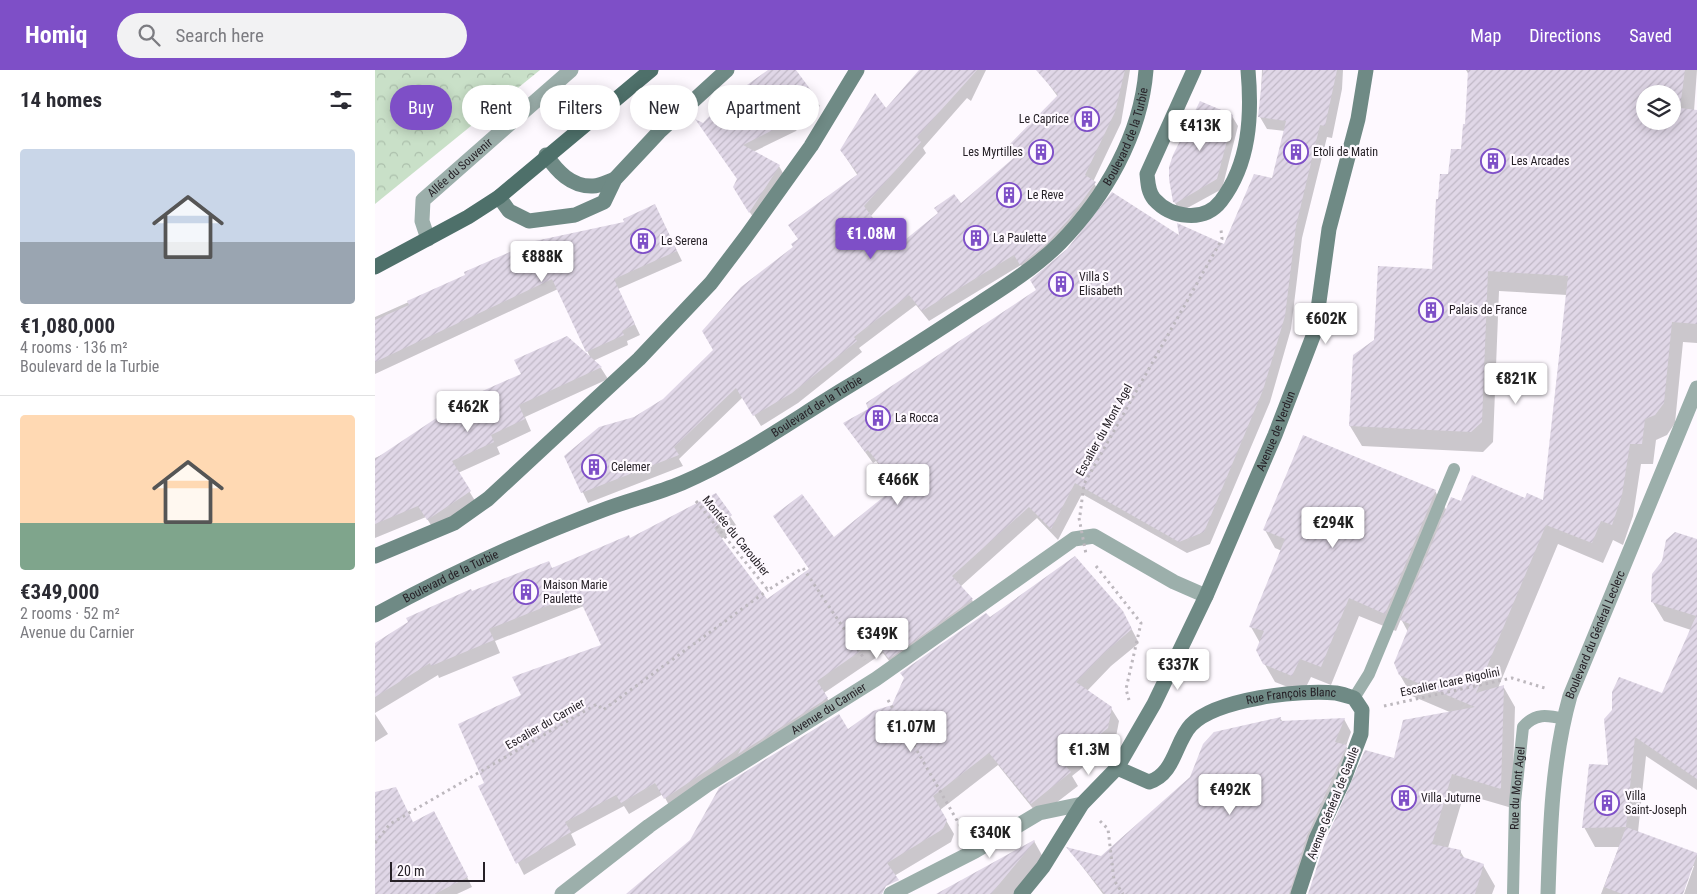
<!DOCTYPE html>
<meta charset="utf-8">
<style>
body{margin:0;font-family:"Roboto Condensed",sans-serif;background:#f2f2f3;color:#2b2b33;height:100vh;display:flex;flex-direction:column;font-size:19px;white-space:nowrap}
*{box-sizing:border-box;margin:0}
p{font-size:16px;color:#7c7c81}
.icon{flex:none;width:28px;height:28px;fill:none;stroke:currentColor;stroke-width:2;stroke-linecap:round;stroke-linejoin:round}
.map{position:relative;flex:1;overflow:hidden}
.panel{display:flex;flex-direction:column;background:#fff;width:375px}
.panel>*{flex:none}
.guide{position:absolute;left:15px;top:15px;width:475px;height:45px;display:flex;gap:10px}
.tools{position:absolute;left:1261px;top:15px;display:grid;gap:10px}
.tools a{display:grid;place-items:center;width:45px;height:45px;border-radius:50%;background:#fff;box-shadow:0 2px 12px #0003;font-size:25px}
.scale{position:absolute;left:15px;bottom:12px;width:95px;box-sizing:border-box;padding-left:5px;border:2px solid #262127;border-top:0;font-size:14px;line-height:18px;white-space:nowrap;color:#262127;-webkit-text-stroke:4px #fef9ff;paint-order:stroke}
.price{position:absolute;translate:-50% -42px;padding:0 11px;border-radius:5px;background:#fff;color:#222;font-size:16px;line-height:32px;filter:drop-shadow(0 1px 2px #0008)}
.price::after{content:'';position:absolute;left:50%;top:30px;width:15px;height:11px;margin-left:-8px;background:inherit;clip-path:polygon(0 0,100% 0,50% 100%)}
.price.current{background:#7e4fc7;color:#fff}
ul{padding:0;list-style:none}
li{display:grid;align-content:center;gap:10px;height:265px;padding:0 20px}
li+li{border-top:1px solid #e1e1e2}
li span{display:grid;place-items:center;height:155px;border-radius:5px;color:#555}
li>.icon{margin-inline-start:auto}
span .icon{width:90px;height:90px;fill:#fffc;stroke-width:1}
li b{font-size:21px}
h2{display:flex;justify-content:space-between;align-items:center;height:60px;padding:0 20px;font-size:21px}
.pill{padding:0 18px;border-radius:22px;background:#fff;box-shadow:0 2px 12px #0003;font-size:18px;line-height:45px}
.pill.current{background:#7e4fc7;color:#fff}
header{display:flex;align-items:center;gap:30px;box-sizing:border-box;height:70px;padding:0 25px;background:#7e4fc7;color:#fff}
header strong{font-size:24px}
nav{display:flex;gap:28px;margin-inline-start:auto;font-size:18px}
.search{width:350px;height:45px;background:#f2f2f3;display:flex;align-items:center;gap:12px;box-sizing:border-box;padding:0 18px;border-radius:28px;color:#7c7c81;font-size:19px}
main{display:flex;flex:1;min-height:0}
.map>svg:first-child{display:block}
</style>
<header>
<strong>Homiq</strong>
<div class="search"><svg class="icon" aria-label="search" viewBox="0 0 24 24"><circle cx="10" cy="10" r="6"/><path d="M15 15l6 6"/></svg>Search here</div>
<nav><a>Map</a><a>Directions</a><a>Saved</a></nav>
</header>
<main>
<section class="panel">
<h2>14 homes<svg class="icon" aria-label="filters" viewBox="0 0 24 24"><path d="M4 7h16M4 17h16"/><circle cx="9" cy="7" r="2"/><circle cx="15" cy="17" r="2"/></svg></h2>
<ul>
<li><span style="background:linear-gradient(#c9d6e8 60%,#9aa5b1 0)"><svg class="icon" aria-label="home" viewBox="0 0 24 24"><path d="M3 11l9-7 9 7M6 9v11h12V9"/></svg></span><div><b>€1,080,000</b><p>4 rooms · 136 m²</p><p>Boulevard de la Turbie</p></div></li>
<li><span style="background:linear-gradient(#ffd9b3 70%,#7fa58c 0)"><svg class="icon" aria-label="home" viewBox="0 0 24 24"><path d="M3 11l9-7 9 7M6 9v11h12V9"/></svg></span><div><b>€349,000</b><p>2 rooms · 52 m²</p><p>Avenue du Carnier</p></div></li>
</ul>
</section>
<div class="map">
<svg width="1322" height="824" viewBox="0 0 1322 824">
<defs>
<pattern id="forest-crowns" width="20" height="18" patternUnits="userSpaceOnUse" patternTransform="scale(1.25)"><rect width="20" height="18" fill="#c9e0c8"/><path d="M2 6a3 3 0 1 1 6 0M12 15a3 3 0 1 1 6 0" fill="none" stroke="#acc0ac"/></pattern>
<pattern id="building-hatch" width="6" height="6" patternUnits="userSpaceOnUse" patternTransform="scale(1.25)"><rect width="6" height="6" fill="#e0d7e7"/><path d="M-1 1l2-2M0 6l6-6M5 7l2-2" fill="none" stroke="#c0b8c6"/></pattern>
</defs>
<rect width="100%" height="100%" fill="#fef9ff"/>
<path fill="url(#forest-crowns)" d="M0,0H165L0,134Z"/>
<path fill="#0003" fill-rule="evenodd" d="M395,0H420L445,36L433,45L421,61L378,82L404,96L409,105L380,150L364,126L363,109L328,54Z
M546,0H611L596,31L592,28L548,78L551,83L495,147L519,179L586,134L641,88L635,76L683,27L669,8L676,0H755L746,53L718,112L726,124L652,204L646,195L554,251L541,235L484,278L487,282L423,333L386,356L368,327L304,389L308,396L213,433L191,387L289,330L340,280L424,170L483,106L466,80L510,40Z
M887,0H968L967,19L957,68L952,67L927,168L916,259L895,332L835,474L812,483L707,424L683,470L662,448L585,517L597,530L604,541L521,600L508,583L449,623L459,640L297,741L288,724L254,744L249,736L196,764L201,775L149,805L105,717L111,713L147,626L228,576L209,536L120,571L125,583L64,608L63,605L0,643V574L97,522L177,499L255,469L340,424L363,458L346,469L392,530L435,500L400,447L459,469L522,418L501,391L498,393L469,353L806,168L850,176L898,109L910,61L892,59L885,47Z
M1091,0H1322L1319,41H1322V273L1308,272L1300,353L1292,365L1281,370L1278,394H1266L1258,446L1248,475L1238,470L1228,493L1183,474L1123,618L1128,616L1140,637L1137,738L1089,724L1073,778L1085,781L1090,789L1108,795L1120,816L1117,824H935L1020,690L1077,643L1037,626L1025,605L1033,562L1026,549L1021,561L984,546L956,615L936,607L928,623L900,612L889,593L885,573L876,557L907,481L900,478L890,460L929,366L1060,421L1072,441L1087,433L1151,429L1169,431L1192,225L1124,221L1118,372L1108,382L987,376L975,356L1000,270L1058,200L1064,130L1087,80L1091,55L1094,5ZM1270,24H1298V51H1270Z
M857,46L863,56L847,119L805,142L799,131Z
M285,146L307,191L243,219L265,265L252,271L253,275L218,291L226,298L233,309L150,347L156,361L122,377L125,384L83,403L102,434L59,460L51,447L0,468V388L216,289L183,219L0,304V247L92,206Z
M1322,471V720L1271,686L1263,762L1322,784V824H1309L1319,796H1317L1306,824H1226L1244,777H1220L1209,757L1234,696L1288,625L1316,560L1289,551L1277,531Z
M615,548L755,556L764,573L736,596L712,621L736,638L744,651L740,672L697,706L703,716L664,746L623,695L565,740L579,764L576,772L489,824H253L473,660L518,636Z
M0,644L13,664L0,672Z
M905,648L908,652L969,649L976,662L971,676L978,689L924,824H728L694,779L726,788Z
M0,723L38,754L64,751L97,817L82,824H2L0,818Z
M659,771L673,796L650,824H563Z"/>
<path fill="url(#building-hatch)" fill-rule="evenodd" d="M393,0H421L441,27L428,36L416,51L368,75L405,95L374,143L358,117L362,109L320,49L328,53L347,33Z
M544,0H602L542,67L546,72L489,136L520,178L563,143L559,138L579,124L586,133L641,86L633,76L683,25L661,0H750L740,42L710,105L721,112L694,149L669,176L645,195L639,185L547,241L534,225L479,267L482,271L417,323L378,346L361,318L299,377L304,385L206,423L189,386L224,357L259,347L288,329L338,280L327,261L366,217L418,177L416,174L423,169L413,155L483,104L465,80L500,23L511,38Z
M888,0H962L950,56L945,55L921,156L910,246L888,320L829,462L804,472L700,413L676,459L654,437L577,506L598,529L514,589L500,571L442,611L453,628L363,684L367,677L289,729L280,713L246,733L241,725L190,752L196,762L141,794L103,716L109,713L83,654L146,625L137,607L226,575L202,524L114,559L119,570L56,596L55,593L0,627V573L33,552L31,548L96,519L97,521L174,491L177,498L254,465L255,468L341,423L357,445L339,458L392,529L434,499L398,446L427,424L459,467L522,416L493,380L490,382L468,353L493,339L491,333L509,321L661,220L655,210L692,179L737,122L804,165L802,153L849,174L879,104L897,108L911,51L883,47Z
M1093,0H1310L1305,38L1322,40V254L1297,252L1289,333L1280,345L1270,349L1267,374H1255L1247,425L1237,455L1226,451L1217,473L1171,455L1101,623L1129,615L1126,719L1077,704L1057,774L1086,780L1085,786L1109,794L1100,824H933L950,772L990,680L1019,688L1028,650L1100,637L1024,605L1019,593L1035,554L1025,550L1076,427L1086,431L1097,405L1150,428L1152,423L1168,430L1193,206L1113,201L1107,352L1096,362L974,356L978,285L999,270L1003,196L1057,199L1061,129H1063L1065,104H1073L1076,79H1086L1088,54H1090ZM1270,24H1298V51H1270Z
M825,31L858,45L853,67L842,109L801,133L798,132L794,109V97L798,85Z
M280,134L302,181L239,209L260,254L247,261L249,265L211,282L177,209L0,292V250L34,235L32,231L90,205L89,202L160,171L249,152L248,149Z
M192,266L227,297L144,335L150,349L116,365L119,372L77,391L96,421L52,450L43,436L0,454V389L69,343L67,339L146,304L139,290Z
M928,365L1061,420L1010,544L974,528L946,597L925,589L917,606L888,594L881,580L889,561L874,557L910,469L888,460Z
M1300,462L1322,469V709L1260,667L1251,757L1322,783V785L1308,824H1247L1229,817L1251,757L1207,758L1214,694L1233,695L1229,649L1237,640V622L1244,607L1287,623L1321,546L1276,532L1277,504L1287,491L1291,470Z
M700,486L748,541L757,559L729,583L701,612L737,637L733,658L689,694L696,702L656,734L614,683L558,726L572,750L568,759L512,793L524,810L511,816L507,824H251L315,770L344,718L464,644L473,659L498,641L517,635L529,608L525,603L611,543L615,547Z
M906,647L905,651L970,648L960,672L972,675L932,766L914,824H730L691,777L726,786L815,707L828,674L839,662Z
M21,717L38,752L59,741L93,807L60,824H0V722Z
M659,770L660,771L616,824H561Z"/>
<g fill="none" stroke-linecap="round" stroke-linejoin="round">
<path stroke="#bdb8be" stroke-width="3" stroke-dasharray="2.5 4" stroke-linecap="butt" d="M321,431L393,520L428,498L490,590
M705,445L709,414L847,169L846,160
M721,496L766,553L751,619L754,630
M513,630L588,761
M1009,636L1137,608L1173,619
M725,751L733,759L739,810L748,824
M0,773L15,754L222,634L228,640L393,520"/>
<g stroke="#9cafab" stroke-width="12">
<path d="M979,628L994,604L1079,399"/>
<path id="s1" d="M1138,824L1140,732L1148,657C1160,643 1172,645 1189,649"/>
</g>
<g stroke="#9cafab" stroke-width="15">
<path id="s2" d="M53,169L47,151L48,130L196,0"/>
<path id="s3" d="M187,824L274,756L332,715L501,609L699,469L719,466L799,512L831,526"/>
<path d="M516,824L600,781L664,743L707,734"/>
<path id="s4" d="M1173,824C1175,758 1177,690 1195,626L1322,318"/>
</g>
<g stroke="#6f8a85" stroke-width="15">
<path d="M819,0L772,104C773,113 773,122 779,129C796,148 829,153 846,131C875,93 877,45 873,0"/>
<path d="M171,85C182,101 196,117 218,116C225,116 234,111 240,109"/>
<path d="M124,127L134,141L154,151L200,145L229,132L240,109L284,62L352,0"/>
<path d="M0,486L79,453L113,429L264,289L336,213L370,168L436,76L482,0"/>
<path id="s5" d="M0,545C73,505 150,469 228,440C254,430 281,424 307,413C365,388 415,352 469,319C511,294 553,267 594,240C625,220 659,199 685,173C730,127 766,65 771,0"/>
<path id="s6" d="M742,698L774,712C800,704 800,672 816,655C841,629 926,619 961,623C967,624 973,626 979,628L987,640L986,664L969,709L941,769L923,824"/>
<path id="s7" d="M646,824L668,797L707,734L742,698L779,634L831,526L900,365L940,261L954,159L983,49L991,0"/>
</g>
<path stroke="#4e706a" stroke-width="15" d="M0,197L93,147L124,127L276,0"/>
<path stroke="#bdb8be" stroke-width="3" stroke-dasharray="2.5 4" stroke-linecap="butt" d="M704,448L711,484"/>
</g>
<defs>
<symbol id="building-ring" viewBox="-11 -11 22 22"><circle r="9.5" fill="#fef9ff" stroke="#7e4fc7" stroke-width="1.5"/><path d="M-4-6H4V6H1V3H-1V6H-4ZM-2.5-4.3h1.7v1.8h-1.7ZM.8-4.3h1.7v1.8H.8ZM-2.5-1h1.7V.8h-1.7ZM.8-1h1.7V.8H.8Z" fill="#7e4fc7"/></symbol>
</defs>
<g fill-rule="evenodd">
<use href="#building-ring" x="698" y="35" width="28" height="28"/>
<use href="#building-ring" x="652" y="68" width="28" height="28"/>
<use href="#building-ring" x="907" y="68" width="28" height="28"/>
<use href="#building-ring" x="1104" y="77" width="28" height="28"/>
<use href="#building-ring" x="620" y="111" width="28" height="28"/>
<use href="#building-ring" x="587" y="154" width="28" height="28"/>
<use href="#building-ring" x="254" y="157" width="28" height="28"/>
<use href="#building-ring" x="672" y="200" width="28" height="28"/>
<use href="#building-ring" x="1042" y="226" width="28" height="28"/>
<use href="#building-ring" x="489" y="334" width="28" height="28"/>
<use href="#building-ring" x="205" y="383" width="28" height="28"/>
<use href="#building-ring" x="137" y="508" width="28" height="28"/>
<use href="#building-ring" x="1015" y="714" width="28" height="28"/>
<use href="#building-ring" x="1218" y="719" width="28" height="28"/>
</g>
<g text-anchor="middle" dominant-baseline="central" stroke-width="4.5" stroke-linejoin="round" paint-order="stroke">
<g font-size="12" fill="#262127" stroke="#fef9ff" text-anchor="start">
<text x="694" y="49" text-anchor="end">Le Caprice</text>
<text x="648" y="82" text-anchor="end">Les Myrtilles</text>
<text x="938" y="82">Etoli de Matin</text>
<text x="1136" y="91">Les Arcades</text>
<text x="652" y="125">Le Reve</text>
<text x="618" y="168">La Paulette</text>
<text x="286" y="171">Le Serena</text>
<text x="704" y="207">Villa S<tspan x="704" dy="14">Elisabeth</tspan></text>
<text x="1074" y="240">Palais de France</text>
<text x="520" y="348">La Rocca</text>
<text x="236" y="397">Celemer</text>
<text x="168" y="515">Maison Marie<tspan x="168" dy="14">Paulette</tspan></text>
<text x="1250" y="726">Villa<tspan x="1250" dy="14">Saint-Joseph</tspan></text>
<text x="1046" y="728">Villa Juturne</text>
</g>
<g font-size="12" fill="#262127" stroke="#fef9ff">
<text stroke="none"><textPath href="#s5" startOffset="910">Boulevard de la Turbie</textPath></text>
<text stroke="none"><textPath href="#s2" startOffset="89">Allée du Souvenir</textPath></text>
<text stroke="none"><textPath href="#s5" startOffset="490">Boulevard de la Turbie</textPath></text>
<text transform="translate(729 360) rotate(-61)">Escalier du Mont Agel</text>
<text stroke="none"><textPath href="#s7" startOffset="532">Avenue de Verdun</textPath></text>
<text transform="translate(361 466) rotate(51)">Montée du Caroubier</text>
<text stroke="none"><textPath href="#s5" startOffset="85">Boulevard de la Turbie</textPath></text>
<text stroke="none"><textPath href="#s4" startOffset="266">Boulevard du Général Leclerc</textPath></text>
<text transform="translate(1075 612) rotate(-12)">Escalier Icare Rigolini</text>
<text stroke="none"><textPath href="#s6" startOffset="214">Rue François Blanc</textPath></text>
<text stroke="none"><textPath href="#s3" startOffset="325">Avenue du Carnier</textPath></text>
<text transform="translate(170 654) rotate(-30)">Escalier du Carnier</text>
<text stroke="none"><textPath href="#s1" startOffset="106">Rue du Mont Agel</textPath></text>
<text transform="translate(958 733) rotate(-68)">Avenue Général de Gaulle</text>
</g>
</g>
</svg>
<div class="tools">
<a><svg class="icon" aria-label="layers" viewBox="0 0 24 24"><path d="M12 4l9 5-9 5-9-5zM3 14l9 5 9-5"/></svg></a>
</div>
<div class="scale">20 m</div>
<b class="price" style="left:825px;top:82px">€413K</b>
<b class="price current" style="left:496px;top:190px">€1.08M</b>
<b class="price" style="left:167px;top:213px">€888K</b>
<b class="price" style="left:951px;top:275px">€602K</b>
<b class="price" style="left:1141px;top:335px">€821K</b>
<b class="price" style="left:93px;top:363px">€462K</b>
<b class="price" style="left:523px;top:436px">€466K</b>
<b class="price" style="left:958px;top:479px">€294K</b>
<b class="price" style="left:502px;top:590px">€349K</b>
<b class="price" style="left:803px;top:621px">€337K</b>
<b class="price" style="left:536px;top:683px">€1.07M</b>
<b class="price" style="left:714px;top:706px">€1.3M</b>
<b class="price" style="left:855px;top:746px">€492K</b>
<b class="price" style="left:615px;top:789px">€340K</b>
<div class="guide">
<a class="pill current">Buy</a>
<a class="pill">Rent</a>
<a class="pill">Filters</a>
<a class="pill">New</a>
<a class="pill">Apartment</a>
</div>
</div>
</main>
